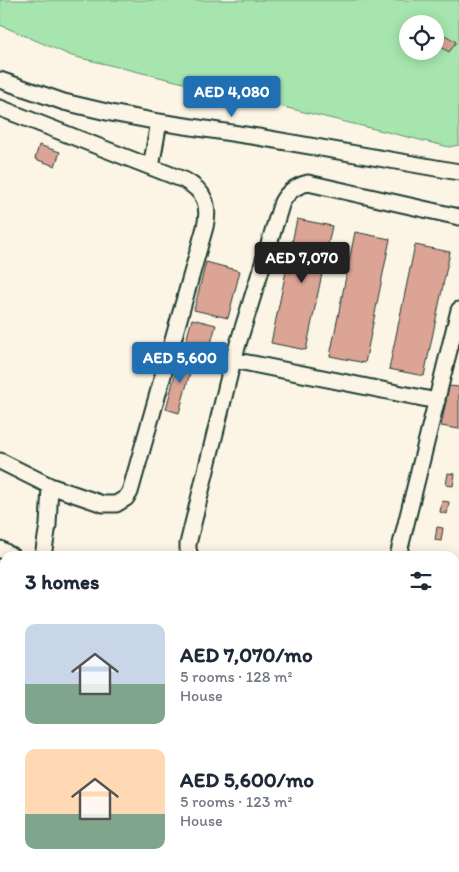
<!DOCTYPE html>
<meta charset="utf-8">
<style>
body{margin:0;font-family:Itim,sans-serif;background:#f2f2f3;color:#1f2937;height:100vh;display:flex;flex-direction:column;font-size:19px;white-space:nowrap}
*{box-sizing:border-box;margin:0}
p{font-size:16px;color:#747a83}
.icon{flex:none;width:28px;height:28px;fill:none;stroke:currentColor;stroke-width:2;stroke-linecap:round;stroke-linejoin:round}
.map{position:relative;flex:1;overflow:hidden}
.panel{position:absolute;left:0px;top:551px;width:460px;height:321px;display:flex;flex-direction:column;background:#fff;border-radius:15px 15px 0 0;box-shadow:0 2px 12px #0003}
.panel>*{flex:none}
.tools{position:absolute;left:399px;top:15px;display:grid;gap:10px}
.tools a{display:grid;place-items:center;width:45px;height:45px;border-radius:50%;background:#fff;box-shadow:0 2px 12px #0003;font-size:25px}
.price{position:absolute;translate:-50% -42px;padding:0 11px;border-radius:5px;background:#1f6fb2;color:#fff;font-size:16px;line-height:32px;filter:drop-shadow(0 1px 2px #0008)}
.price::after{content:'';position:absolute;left:50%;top:30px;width:15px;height:11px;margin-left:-8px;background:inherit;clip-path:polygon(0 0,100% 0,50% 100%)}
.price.active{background:#222;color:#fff}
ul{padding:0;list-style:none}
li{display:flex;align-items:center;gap:15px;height:125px;padding:0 25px}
li span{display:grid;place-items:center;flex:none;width:140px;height:100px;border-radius:10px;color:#555}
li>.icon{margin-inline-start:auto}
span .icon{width:60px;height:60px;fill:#fffc;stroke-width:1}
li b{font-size:21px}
h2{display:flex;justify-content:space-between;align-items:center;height:60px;padding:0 25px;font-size:21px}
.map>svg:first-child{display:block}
</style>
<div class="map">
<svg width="459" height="872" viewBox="0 0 459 872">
<defs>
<pattern id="grass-tufts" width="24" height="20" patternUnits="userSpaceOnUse" patternTransform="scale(1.25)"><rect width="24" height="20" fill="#a6e5ad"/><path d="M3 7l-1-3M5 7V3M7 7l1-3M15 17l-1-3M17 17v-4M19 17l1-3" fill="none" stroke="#8ec595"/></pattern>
</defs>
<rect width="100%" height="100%" fill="#fcf5e5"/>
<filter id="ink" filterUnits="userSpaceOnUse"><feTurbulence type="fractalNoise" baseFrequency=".02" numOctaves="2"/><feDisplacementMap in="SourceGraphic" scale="10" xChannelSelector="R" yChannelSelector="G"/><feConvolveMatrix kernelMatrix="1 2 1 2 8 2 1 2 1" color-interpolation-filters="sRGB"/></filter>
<g filter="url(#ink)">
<path fill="url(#grass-tufts)" stroke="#629170" d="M459,629V715L455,711V635Z"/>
<path fill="#a6e5ad" stroke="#629170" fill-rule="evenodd" d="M0,0H459V145L449,147L72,56L0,25ZM408,24H435V51H408Z"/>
<path fill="#dba494" stroke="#1f3d34" d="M445,35L456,42L449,52L438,45Z
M39,145L60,152L55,166L35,159Z
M297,219L332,226L306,350L271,343Z
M355,232L390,239L365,363L330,356Z
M415,245L450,252L424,376L389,369Z
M206,262L240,271L228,318L194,310Z
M192,319L216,325L208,354L184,348Z
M180,355L194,358L179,413L166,409Z
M449,386L459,387V429L441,426Z
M448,473L455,474L453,486L446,485Z
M442,501L449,502L447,514L440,512Z
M437,527L443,528L441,541L435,540Z"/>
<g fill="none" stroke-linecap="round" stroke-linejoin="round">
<defs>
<path id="minor" d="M0,80L64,102L111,113L159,122L258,137L459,172
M0,108L184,180C205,191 210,205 205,227L130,492L126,498L116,504H103L50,486L0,461
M151,167L159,122
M233,360L437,401
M0,549L12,556
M43,556L48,525L50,486
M190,556L188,549V544L233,360L282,202C288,191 296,186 308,183L459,217
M398,556L459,310
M0,626L5,629
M455,771L459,773
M0,825L5,823
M455,842L459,844"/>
</defs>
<use href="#minor" stroke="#1f3d34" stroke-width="19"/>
<path stroke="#1f3d34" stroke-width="2.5" stroke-dasharray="1 4" stroke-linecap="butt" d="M455,635L459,629
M455,711L459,715
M455,741L459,742"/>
<use href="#minor" stroke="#fcf5e5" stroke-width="15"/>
</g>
</g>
</svg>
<div class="tools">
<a><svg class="icon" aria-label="locate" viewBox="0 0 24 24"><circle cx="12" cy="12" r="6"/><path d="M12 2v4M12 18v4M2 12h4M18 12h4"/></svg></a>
</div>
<b class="price" style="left:232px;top:118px">AED 4,080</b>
<b class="price active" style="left:302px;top:284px">AED 7,070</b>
<b class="price" style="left:180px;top:384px">AED 5,600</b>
<section class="panel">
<h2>3 homes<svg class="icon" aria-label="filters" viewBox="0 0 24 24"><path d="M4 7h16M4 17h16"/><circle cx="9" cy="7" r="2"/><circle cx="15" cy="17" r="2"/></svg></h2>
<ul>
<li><span style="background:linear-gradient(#c9d6e8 60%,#7fa58c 0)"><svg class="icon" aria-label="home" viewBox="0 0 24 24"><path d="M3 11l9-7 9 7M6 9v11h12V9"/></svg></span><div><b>AED 7,070/mo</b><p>5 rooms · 128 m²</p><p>House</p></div></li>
<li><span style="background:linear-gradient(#ffd9b3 65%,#7fa58c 0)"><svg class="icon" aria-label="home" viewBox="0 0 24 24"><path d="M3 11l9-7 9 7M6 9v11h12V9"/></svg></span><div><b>AED 5,600/mo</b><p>5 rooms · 123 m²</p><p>House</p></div></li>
</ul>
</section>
</div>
